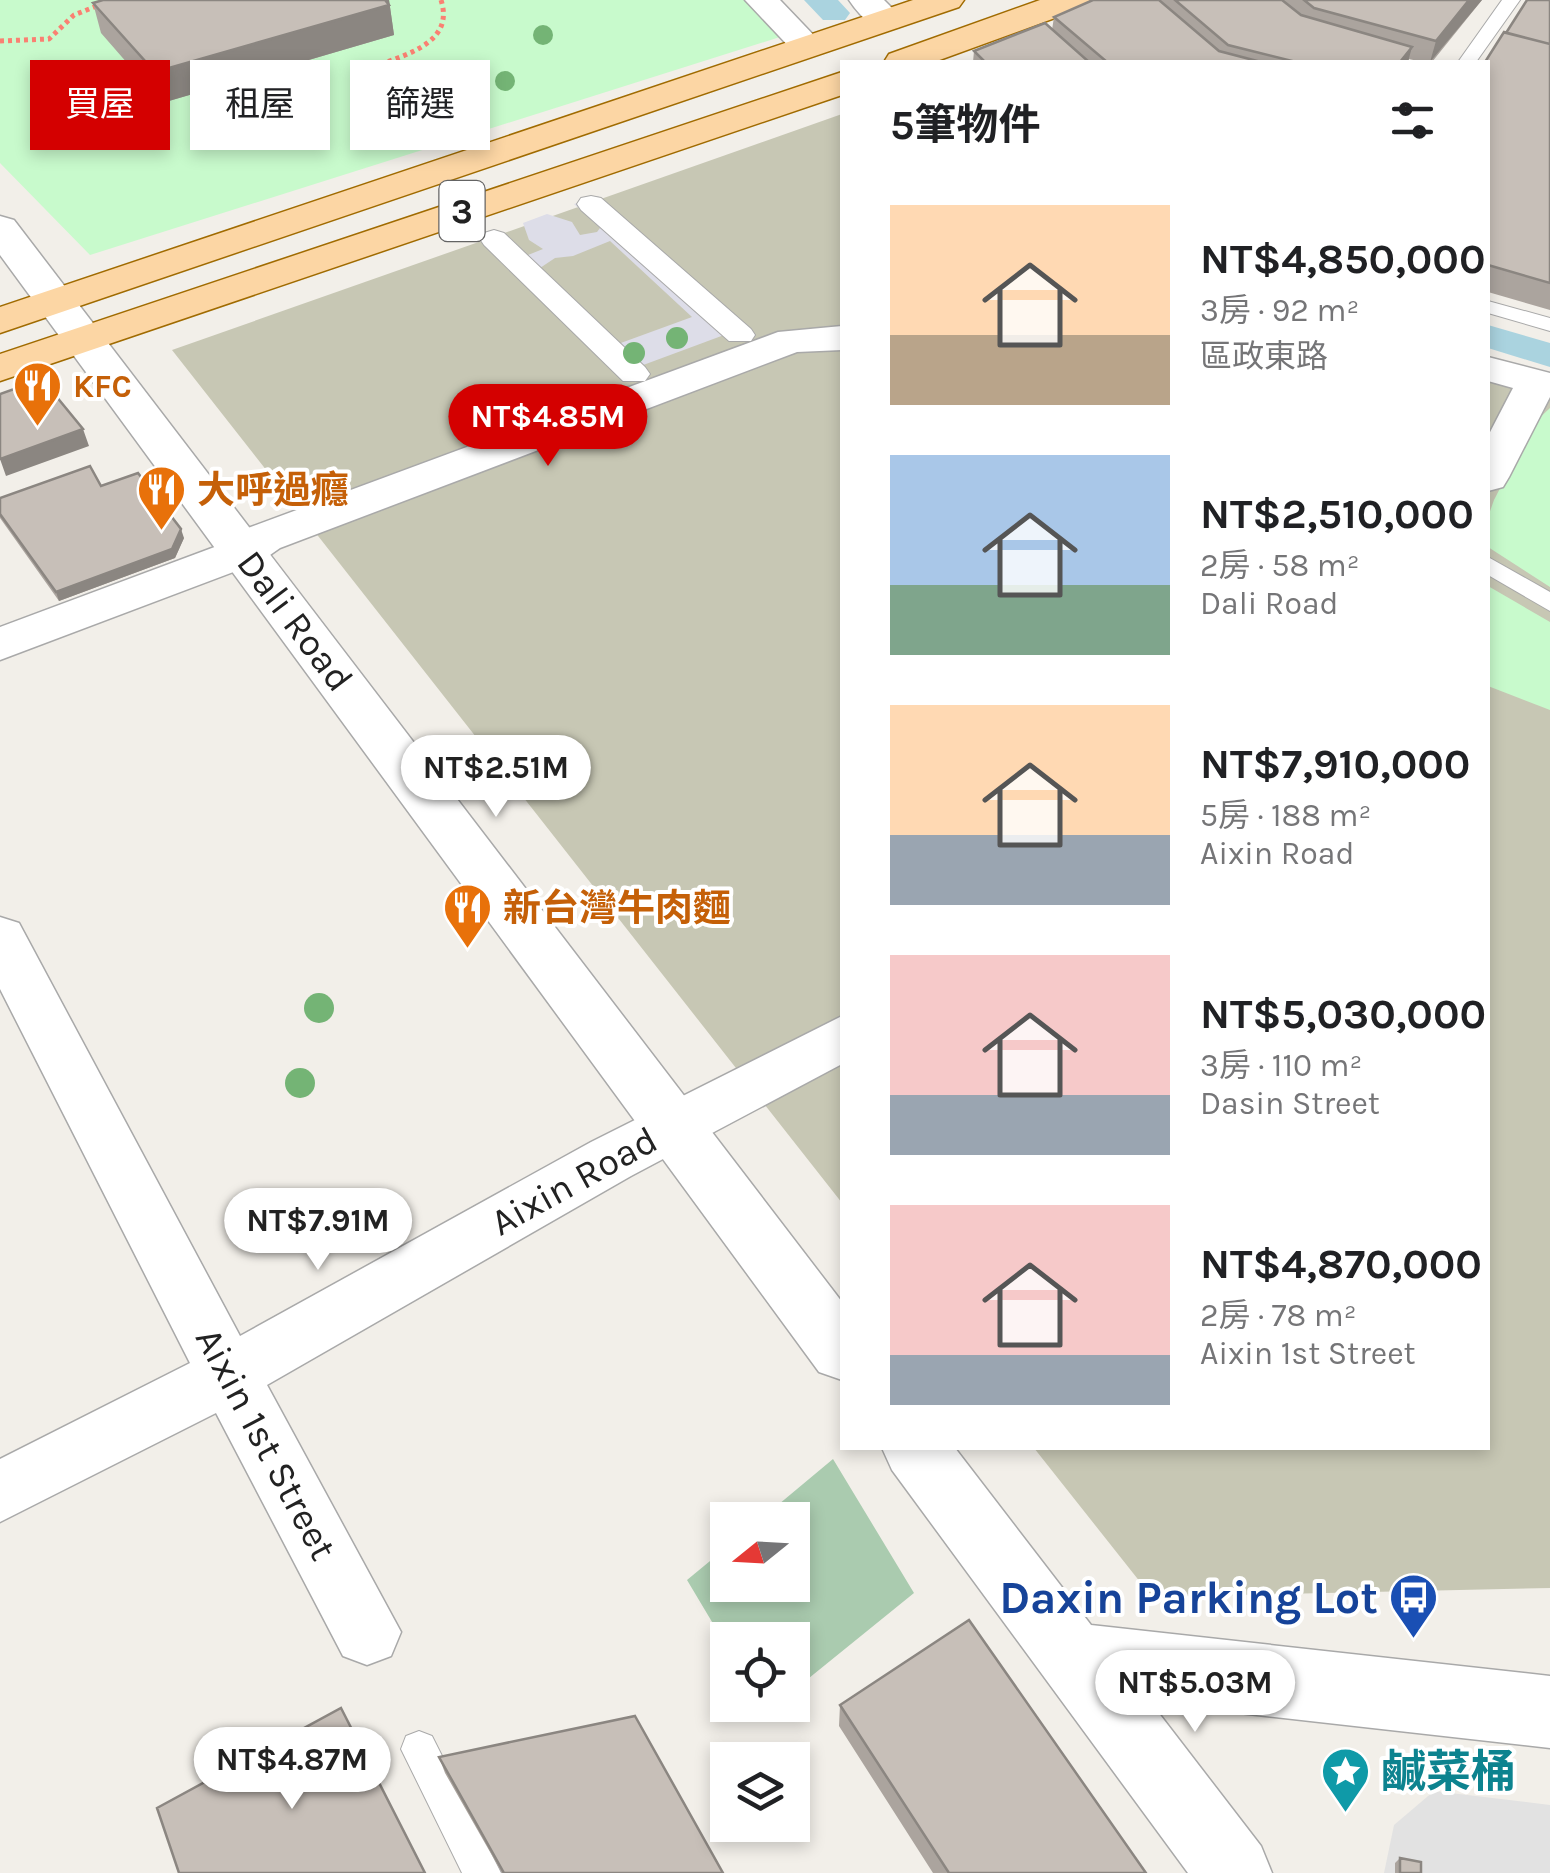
<!DOCTYPE html>
<html lang="zh-TW">
<meta charset="utf-8">
<style>
body{margin:0;font-family:Karla,"Noto Sans TC",sans-serif;background:#f6f6f6;color:#202124;height:100vh;display:flex;flex-direction:column;font-size:38px;white-space:nowrap}
*{box-sizing:border-box;margin:0}
p{font-size:32px;color:#757577}
.icon{flex:none;width:55px;height:55px;fill:none;stroke:currentColor;stroke-width:2;stroke-linecap:round;stroke-linejoin:round}
.map{position:relative;flex:1;overflow:hidden}
.panel{position:absolute;left:840px;top:60px;width:650px;height:1390px;display:flex;flex-direction:column;background:#fff;border-radius:0px;box-shadow:0 5px 15px #0003}
.panel>*{flex:none}
.hud{position:absolute;left:30px;top:60px;width:660px;height:90px;display:flex;gap:20px}
.needle{width:65px;rotate:252deg}
.tools{position:absolute;left:710px;top:1502px;display:grid;gap:20px}
.tools a{display:grid;place-items:center;width:100px;height:100px;border-radius:0px;background:#fff;box-shadow:0 5px 15px #0003;font-size:50px}
.price{position:absolute;translate:-50% -85px;padding:0 22px;border-radius:35px;background:#fff;color:#222;font-size:32px;line-height:65px;filter:drop-shadow(0 2px 5px #0008)}
.price::after{content:'';position:absolute;left:50%;top:60px;width:30px;height:22px;margin-left:-15px;background:inherit;clip-path:polygon(0 0,100% 0,50% 100%)}
.price.selected{background:#d40000;color:#fff}
ul{padding:0;list-style:none}
li{display:flex;align-items:center;gap:30px;height:250px;padding:0 50px}
li span{display:grid;place-items:center;flex:none;width:280px;height:200px;border-radius:0px;color:#555}
li>.icon{margin-inline-start:auto}
span .icon{width:120px;height:120px;fill:#fffc;stroke-width:1}
li b{font-size:42px}
h2{display:flex;justify-content:space-between;align-items:center;height:120px;padding:0 50px;font-size:42px}
.chip{padding:0 35px;border-radius:0px;background:#fff;box-shadow:0 5px 15px #0003;font-size:35px;line-height:90px}
.chip.selected{background:#d40000;color:#fff}
.map>svg:first-child{display:block}
</style>
<div class="map">
<svg width="1550" height="1873" viewBox="0 0 1550 1873">
<rect width="100%" height="100%" fill="#f2efe9"/>
<path fill="#c7c7b4" d="M842,114V1203L172,350Z
M1488,358L1550,376V1588L1152,1597L1034,1448H1488Z"/>
<path fill="#aacbaf" d="M833,1459L914,1593L793,1691L792,1640H728L727,1647L687,1580L727,1547L728,1585H792V1520H760Z"/>
<path fill="#c8facc" d="M0,0H744L780,37L90,255L0,163Z
M1550,408V587L1488,547V517L1494,500L1533,424Z
M1488,586L1550,622V710L1488,686Z"/>
<path fill="#e2e2e2" d="M1434,1791L1550,1805V1873H1384L1394,1825Z"/>
<path fill="#dddde8" fill-rule="evenodd" d="M598,196L648,240L743,328L619,374L523,257L543,249L529,240L523,223L547,214L572,222L580,235L597,232L600,228L574,204ZM610,241L692,317L618,344L540,268L555,258L573,256Z"/>
<g fill="none" stroke-linecap="round" stroke-linejoin="round">
<path fill="#aad3df" fill-rule="evenodd" d="M804,0H838L850,13L845,20H823Z
M1488,325L1550,343V367L1488,348Z"/>
<defs>
<path id="service" d="M1502,0H1520L1476,62H1458Z
M1488,301L1550,318V331L1488,313Z
M1488,557L1550,592V611L1488,575Z
M419,1731L432,1736L501,1873H462L401,1749L406,1736Z"/>
<path id="pedestrian" d="M591,196L601,198L751,329L755,335L751,341H729L581,210L577,204L581,198Z
M494,230L504,233L645,367L650,374L645,381H623L484,245L480,239L484,233Z"/>
<path id="minor" d="M745,0H780L824,46L819,53H795Z
M849,0H884L904,20L899,27C876,33 861,18 849,0Z
M842,326V350L797,352L280,548L260,562L0,660V627L228,542L248,528L778,332Z
M1488,357L1550,373V397L1509,477L1503,487L1488,491V436L1513,388L1488,381Z
M0,917L19,923L240,1336L591,1142L842,1016V1064L631,1176L267,1385L401,1632L391,1656L367,1665L343,1656L216,1413L0,1522V1459L190,1363L0,989Z"/>
<path id="tertiary" d="M0,216L14,220L842,1302V1380L819,1372L0,255Z
M882,1448H955L1091,1625L1550,1676V1748L1151,1703L1261,1846L1272,1873H1188L892,1470Z"/>
<path id="primary" d="M913,0H964L959,7L0,333V307Z
M1040,0H1090L1085,7L934,62H884L889,54Z
M842,72V95L0,381V354Z"/>
</defs>
<use href="#service" stroke="#a9a9a9" stroke-width="2"/>
<use href="#pedestrian" stroke="#a9a9a9" stroke-width="2"/>
<use href="#minor" stroke="#a9a9a9" stroke-width="3"/>
<use href="#tertiary" stroke="#a9a9a9" stroke-width="3"/>
<use href="#primary" stroke="#a06b00" stroke-width="3"/>
<path stroke="#fa8072" stroke-width="5" stroke-dasharray="4 4" stroke-linecap="butt" d="M441,0C454,40 412,53 381,64L454,119
M0,41L49,39L74,15L112,0"/>
<use href="#service" fill="#fff" fill-rule="evenodd"/>
<use href="#pedestrian" fill="#fff" fill-rule="evenodd"/>
<use href="#minor" fill="#fff" fill-rule="evenodd"/>
<use href="#tertiary" fill="#fff" fill-rule="evenodd"/>
<use href="#primary" fill="#fcd6a4" fill-rule="evenodd"/>
</g>
<g fill="#74b475">
<circle cx="543" cy="35" r="10"/>
<circle cx="505" cy="81" r="10"/>
<circle cx="677" cy="338" r="11"/>
<circle cx="634" cy="353" r="11"/>
<circle cx="319" cy="1008" r="15"/>
<circle cx="300" cy="1083" r="15"/>
</g>
<path fill="#aba49e" d="M389,0L394,35L162,103L101,33L93,3Z
M1093,0H1482L1432,62H1422L1409,59L1408,62H973L974,51L1052,30L1054,17Z
M1550,0V310L1488,292V62L1506,33Z
M101,486L184,538L175,558L59,601L0,518V498Z
M840,1705L1146,1873H933L839,1726Z
M439,1757L723,1873H502L445,1773Z
M1400,1858L1421,1873H1395V1863Z"/>
<path fill="#8b8681" d="M373,0H389L394,35L162,103L155,72Z
M1469,0H1482L1430,62L1436,41Z
M1412,47L1408,62H1400Z
M83,429L89,446L6,476L0,459Z
M181,529L184,538L175,558L59,601L56,592Z"/>
<path fill="#c7bfb8" stroke="#8b8681" stroke-width="2.5" d="M103,0H385L389,5L155,72L93,3Z
M1093,0H1159L1219,51L1261,62H1107L1054,17Z
M1175,0H1282L1301,15L1412,47L1400,62H1296L1228,45Z
M1304,0H1469L1436,41L1314,8Z
M1527,0H1550V44L1506,33Z
M1045,23L1089,62H985L974,51Z
M1504,32L1550,44V283L1488,265V62H1485Z
M42,379L83,429L0,459V394Z
M90,466L101,486L138,473L181,529L172,549L56,592L0,514V498Z
M969,1620L1146,1873H949L840,1705Z
M341,1708L425,1873H179L157,1808Z
M635,1716L723,1873H504L439,1757Z
M1400,1858L1421,1862V1873H1400Z"/>
<defs>
<symbol id="restaurant-pin" viewBox="-11 -11 22 30"><path d="M0 17L-7.5 6A9.5 9.5 0 1 1 7.5 6Z" fill="#e8710a" stroke="#fff"/><path d="M-5-6h1v4h1v-4h1v4h1v-4h1v5L-1.5 .5V6h-2V.5L-5-1ZM5-6V6H3V1.5H1.5Q1.5-4 5-6Z" fill="#fff"/></symbol>
<symbol id="bus-pin" viewBox="-11 -11 22 30"><path d="M0 17L-7.5 6A9.5 9.5 0 1 1 7.5 6Z" fill="#1a4fb4" stroke="#fff"/><path d="M-5-6H5V4H4V6H2V4H-2V6H-4V4H-5ZM-3.5-4V0h7V-4ZM-3.5 1.2v1.5H-2V1.2ZM2 1.2v1.5H3.5V1.2Z" fill="#fff"/></symbol>
<symbol id="sight-pin" viewBox="-11 -11 22 30"><path d="M0 17L-7.5 6A9.5 9.5 0 1 1 7.5 6Z" fill="#0f9aa8" stroke="#fff"/><path d="M0-6L1.8-2.2L6-1.7L2.9 1.2L3.7 5.4L0 3.3L-3.7 5.4L-2.9 1.2L-6-1.7L-1.8-2.2Z" fill="#fff"/></symbol>
</defs>
<g fill-rule="evenodd">
<use href="#restaurant-pin" x="10" y="358" width="55" height="75"/>
<use href="#restaurant-pin" x="134" y="462" width="55" height="75"/>
<use href="#restaurant-pin" x="440" y="880" width="55" height="75"/>
<use href="#bus-pin" x="1386" y="1570" width="55" height="75"/>
<use href="#sight-pin" x="1318" y="1744" width="55" height="75"/>
</g>
<g text-anchor="middle" dominant-baseline="central" stroke-width="8" stroke-linejoin="round" paint-order="stroke">
<g font-size="32" font-weight="bold" fill="#c56008" stroke="#fff" text-anchor="start">
<text x="73" y="386">KFC</text>
</g>
<rect fill="#fff" stroke="#646464" stroke-width="2.5" x="439.5" y="181" width="45" height="60" rx="8"/>
<g font-size="35" font-weight="bold" fill="#222">
<text x="462" y="211">3</text>
</g>
<g font-size="38" font-weight="bold" fill="#c56008" stroke="#fff" text-anchor="start">
<text x="197" y="490">大呼過癮</text>
<text x="503" y="908">新台灣牛肉麵</text>
</g>
<g font-size="38" fill="#222" stroke="#fff">
<text transform="translate(295 621) rotate(53)">Dali Road</text>
<text transform="translate(574 1181) rotate(-29)">Aixin Road</text>
<text transform="translate(266 1444) rotate(62)">Aixin 1st Street</text>
</g>
<g font-size="45" font-weight="bold" fill="#164399" stroke="#fff" text-anchor="end">
<text x="1378" y="1598">Daxin Parking Lot</text>
</g>
<g font-size="45" font-weight="bold" fill="#0d838f" stroke="#fff" text-anchor="start">
<text x="1381" y="1772">鹹菜桶</text>
</g>
</g>
</svg>
<div class="tools">
<a><svg class="needle" viewBox="-14 -14 28 28"><path d="M0-13l5 13h-10z" fill="#e53935"/><path d="M0 13l5-13h-10z" fill="#757577"/></svg></a>
<a><svg class="icon" aria-label="locate" viewBox="0 0 24 24"><circle cx="12" cy="12" r="6"/><path d="M12 2v4M12 18v4M2 12h4M18 12h4"/></svg></a>
<a><svg class="icon" aria-label="layers" viewBox="0 0 24 24"><path d="M12 4l9 5-9 5-9-5zM3 14l9 5 9-5"/></svg></a>
</div>
<b class="price selected" style="left:548px;top:469px">NT$4.85M</b>
<b class="price" style="left:496px;top:820px">NT$2.51M</b>
<b class="price" style="left:318px;top:1273px">NT$7.91M</b>
<b class="price" style="left:1195px;top:1735px">NT$5.03M</b>
<b class="price" style="left:292px;top:1812px">NT$4.87M</b>
<div class="hud">
<a class="chip selected">買屋</a>
<a class="chip">租屋</a>
<a class="chip">篩選</a>
</div>
<section class="panel">
<h2>5筆物件<svg class="icon" aria-label="filters" viewBox="0 0 24 24"><path d="M4 7h16M4 17h16"/><circle cx="9" cy="7" r="2"/><circle cx="15" cy="17" r="2"/></svg></h2>
<ul>
<li><span style="background:linear-gradient(#ffd9b3 65%,#b9a48a 0)"><svg class="icon" aria-label="home" viewBox="0 0 24 24"><path d="M3 11l9-7 9 7M6 9v11h12V9"/></svg></span><div><b>NT$4,850,000</b><p>3房 · 92 m²</p><p>區政東路</p></div></li>
<li><span style="background:linear-gradient(#a9c7e8 65%,#7fa58c 0)"><svg class="icon" aria-label="home" viewBox="0 0 24 24"><path d="M3 11l9-7 9 7M6 9v11h12V9"/></svg></span><div><b>NT$2,510,000</b><p>2房 · 58 m²</p><p>Dali Road</p></div></li>
<li><span style="background:linear-gradient(#ffd9b3 65%,#9aa5b1 0)"><svg class="icon" aria-label="home" viewBox="0 0 24 24"><path d="M3 11l9-7 9 7M6 9v11h12V9"/></svg></span><div><b>NT$7,910,000</b><p>5房 · 188 m²</p><p>Aixin Road</p></div></li>
<li><span style="background:linear-gradient(#f6c9c9 70%,#9aa5b1 0)"><svg class="icon" aria-label="home" viewBox="0 0 24 24"><path d="M3 11l9-7 9 7M6 9v11h12V9"/></svg></span><div><b>NT$5,030,000</b><p>3房 · 110 m²</p><p>Dasin Street</p></div></li>
<li><span style="background:linear-gradient(#f6c9c9 75%,#9aa5b1 0)"><svg class="icon" aria-label="home" viewBox="0 0 24 24"><path d="M3 11l9-7 9 7M6 9v11h12V9"/></svg></span><div><b>NT$4,870,000</b><p>2房 · 78 m²</p><p>Aixin 1st Street</p></div></li>
</ul>
</section>
</div>
